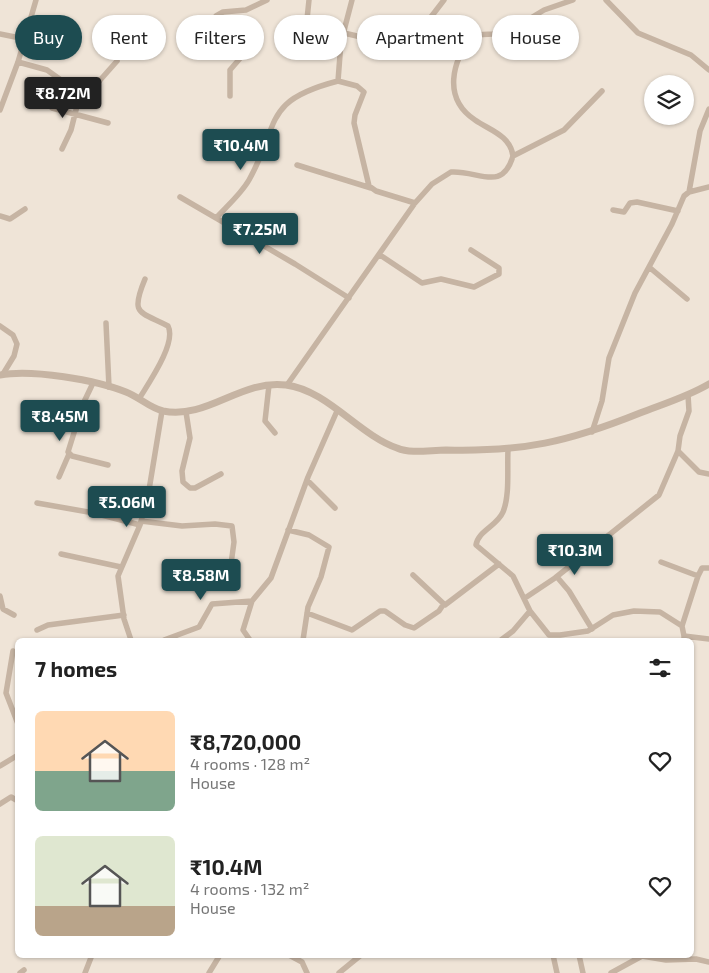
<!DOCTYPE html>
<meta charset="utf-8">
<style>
body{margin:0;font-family:"Exo 2",sans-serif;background:#f2f2f2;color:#222;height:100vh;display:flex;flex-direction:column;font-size:19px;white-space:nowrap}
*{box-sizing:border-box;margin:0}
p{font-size:16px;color:#767676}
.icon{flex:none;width:28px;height:28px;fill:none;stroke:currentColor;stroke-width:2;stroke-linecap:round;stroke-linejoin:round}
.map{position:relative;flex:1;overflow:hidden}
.drawer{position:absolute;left:15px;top:638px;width:679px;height:320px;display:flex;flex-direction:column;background:#fff;border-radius:8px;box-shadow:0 1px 4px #0004}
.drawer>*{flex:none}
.guide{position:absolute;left:15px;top:15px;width:680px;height:45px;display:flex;gap:10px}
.controls{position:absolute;left:644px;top:75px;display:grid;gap:10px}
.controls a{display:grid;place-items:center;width:50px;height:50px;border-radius:50%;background:#fff;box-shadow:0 1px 4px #0004;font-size:25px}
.price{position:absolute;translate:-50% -42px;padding:0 11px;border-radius:5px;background:#1d4c51;color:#fff;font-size:16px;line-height:32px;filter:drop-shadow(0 1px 2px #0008)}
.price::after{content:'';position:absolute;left:50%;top:30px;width:15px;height:11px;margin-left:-8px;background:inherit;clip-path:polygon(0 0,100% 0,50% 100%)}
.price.on{background:#222;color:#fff}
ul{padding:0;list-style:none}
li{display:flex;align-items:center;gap:15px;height:125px;padding:0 20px}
li span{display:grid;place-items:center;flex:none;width:140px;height:100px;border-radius:8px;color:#555}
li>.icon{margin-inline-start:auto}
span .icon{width:60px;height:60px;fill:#fffc;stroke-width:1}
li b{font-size:21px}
h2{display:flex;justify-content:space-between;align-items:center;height:60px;padding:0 20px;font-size:21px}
.pill{padding:0 18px;border-radius:22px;background:#fff;box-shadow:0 1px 4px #0004;font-size:18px;line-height:45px}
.pill.on{background:#1d4c51;color:#fff}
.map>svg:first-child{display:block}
</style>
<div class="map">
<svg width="709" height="973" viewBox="0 0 709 973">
<rect width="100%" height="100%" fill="#efe4d7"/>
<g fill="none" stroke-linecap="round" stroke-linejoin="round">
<path stroke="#c6b4a3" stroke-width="5.5" d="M352,0L341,42L338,81L357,86L364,92L355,115L354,123L369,186L376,191L415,203
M606,0L638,33L691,55L709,70
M424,26L444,0
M306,29L309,0
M344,33L374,40L381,28C403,16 450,29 473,35
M0,34L25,39
M18,62L47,70L82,95L94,87L117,61
M230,96V70L249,48L251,41L246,36L222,35L217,33L216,16L223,12L246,10L267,0
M52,108L108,123
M0,110L18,62L36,0
M62,149L71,130L80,94
M513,156L564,130L602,91
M297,165L371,188
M689,192L700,131L709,109
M180,197L295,264L349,298
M613,210L624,212L630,203L637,202L678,211
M0,216L10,219L25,209
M216,218C227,206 241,194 249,180C281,123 261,101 338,81
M380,255L422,283L441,279L474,287L499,274V268L471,250
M649,267L687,299
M106,323L109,387
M0,326L13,335L17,344L14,356L3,374
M93,383L83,404L68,452L72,456L108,465
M269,385L265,421L275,433
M287,385L415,203L432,184L451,172C478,170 502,193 513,156C510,135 489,130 475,120C442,98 452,61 473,35L493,34L511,30L544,10L573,0
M139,399C148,384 177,343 168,326C139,311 130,315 145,279
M186,412L190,438L182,471L183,482L190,488H195L221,474
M592,432L602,401L609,358L635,293L672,224L684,196L689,192L709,187
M508,450C507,469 510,495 503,512C497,526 478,531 476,545L513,576L530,611L549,635H560L588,631L613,615L634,611L660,612L682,626L684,636
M678,451L699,472L709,474
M59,477L69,454
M307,480L335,508
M37,503L94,513L140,525
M141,521L182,526L215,524L232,526L234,542L231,564
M288,530L309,535L329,547L321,577L308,607L303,640
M61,554L121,567
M661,562L698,576L682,626
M413,575L445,605L499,564
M698,576L702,568H709
M557,577L569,591L592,629
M0,596L3,609L14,615
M525,598L555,578L659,495L678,451L680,436L689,411L688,395
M307,613L352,630L380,611H385L405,625L414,628L439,611L443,605
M37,630L48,625L124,615
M131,640L124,619L118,576L140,525L148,496L162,411
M164,640L199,627L212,604L252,601
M250,640L243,630L252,601L271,578L308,477L337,411
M501,640L513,631L530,611
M684,640V636L709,639
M13,651L6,693L18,724
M0,766L18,755
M0,804L11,797L18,801
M289,955L302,962L307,973
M553,955L557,973
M579,955L583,973
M20,973L24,970
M85,973L92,955
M209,973L220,955
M339,973L361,955
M611,973L642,956L666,960L696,959L709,962"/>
<path stroke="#c6b4a3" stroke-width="7" d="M0,375C32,369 96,380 126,392C139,397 150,408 163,411C207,420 241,379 286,385C327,390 359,435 397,448C411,454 430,450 446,450C523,452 568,442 640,413C663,404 687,397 709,384"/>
</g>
</svg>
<div class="controls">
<a><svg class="icon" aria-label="layers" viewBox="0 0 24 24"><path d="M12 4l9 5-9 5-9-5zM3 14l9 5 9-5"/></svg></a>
</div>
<b class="price on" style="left:63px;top:119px">₹8.72M</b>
<b class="price" style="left:241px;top:171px">₹10.4M</b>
<b class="price" style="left:260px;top:255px">₹7.25M</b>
<b class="price" style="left:60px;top:442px">₹8.45M</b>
<b class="price" style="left:127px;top:528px">₹5.06M</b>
<b class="price" style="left:575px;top:576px">₹10.3M</b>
<b class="price" style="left:201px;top:601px">₹8.58M</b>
<div class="guide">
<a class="pill on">Buy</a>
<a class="pill">Rent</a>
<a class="pill">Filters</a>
<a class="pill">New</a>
<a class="pill">Apartment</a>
<a class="pill">House</a>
</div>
<section class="drawer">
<h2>7 homes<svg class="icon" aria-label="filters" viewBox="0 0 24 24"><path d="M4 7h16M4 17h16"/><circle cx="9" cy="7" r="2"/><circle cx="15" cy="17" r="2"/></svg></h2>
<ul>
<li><span style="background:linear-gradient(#ffd9b3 60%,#7fa58c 0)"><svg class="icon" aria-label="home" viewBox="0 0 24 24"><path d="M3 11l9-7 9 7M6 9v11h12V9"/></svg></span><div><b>₹8,720,000</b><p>4 rooms · 128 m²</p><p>House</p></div><svg class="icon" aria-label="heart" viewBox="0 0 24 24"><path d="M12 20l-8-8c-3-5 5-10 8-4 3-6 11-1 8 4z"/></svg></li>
<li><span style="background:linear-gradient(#dfe7d0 70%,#b9a48a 0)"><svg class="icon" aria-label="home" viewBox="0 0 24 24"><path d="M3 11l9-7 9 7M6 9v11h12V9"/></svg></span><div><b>₹10.4M</b><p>4 rooms · 132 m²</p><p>House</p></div><svg class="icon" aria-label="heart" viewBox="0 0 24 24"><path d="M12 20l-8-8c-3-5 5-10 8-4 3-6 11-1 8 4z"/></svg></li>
</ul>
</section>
</div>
